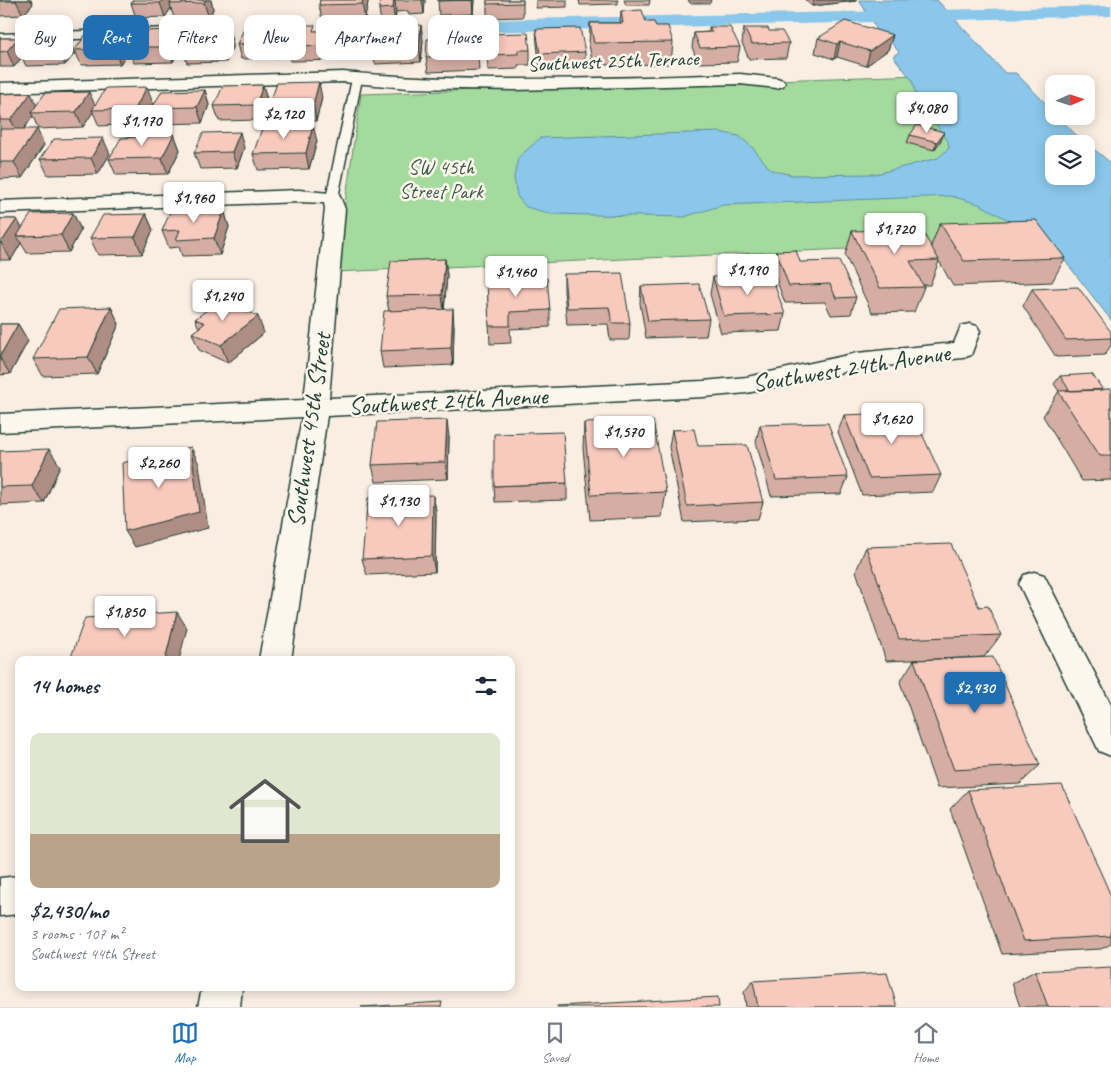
<!DOCTYPE html>
<meta charset="utf-8">
<style>
body{margin:0;font-family:Caveat,sans-serif;background:#f6f6f7;color:#1f2937;height:100vh;display:flex;flex-direction:column;font-size:19px;white-space:nowrap}
*{box-sizing:border-box;margin:0}
p{font-size:16px;color:#747a83}
.icon{flex:none;width:28px;height:28px;fill:none;stroke:currentColor;stroke-width:2;stroke-linecap:round;stroke-linejoin:round}
.map{position:relative;flex:1;overflow:hidden}
.details{position:absolute;left:15px;top:656px;width:500px;height:335px;display:flex;flex-direction:column;background:#fff;border-radius:10px;box-shadow:0 2px 12px #0003}
.details>*{flex:none}
.banner{position:absolute;left:15px;top:15px;width:500px;height:45px;display:flex;gap:10px}
.needle{width:32px;rotate:87deg}
.buttons{position:absolute;left:1045px;top:75px;display:grid;gap:10px}
.buttons a{display:grid;place-items:center;width:50px;height:50px;border-radius:10px;background:#fff;box-shadow:0 2px 12px #0003;font-size:25px}
.price{position:absolute;translate:-50% -42px;padding:0 11px;border-radius:5px;background:#fff;color:#222;font-size:16px;line-height:32px;filter:drop-shadow(0 1px 2px #0008)}
.price::after{content:'';position:absolute;left:50%;top:30px;width:15px;height:11px;margin-left:-8px;background:inherit;clip-path:polygon(0 0,100% 0,50% 100%)}
.price.active{background:#1f6fb2;color:#fff}
ul{padding:0;list-style:none}
li{display:grid;align-content:center;gap:10px;height:265px;padding:0 15px}
li+li{border-top:1px solid #e0e1e3}
li span{display:grid;place-items:center;height:155px;border-radius:10px;color:#555}
li>.icon{margin-inline-start:auto}
span .icon{width:90px;height:90px;fill:#fffc;stroke-width:1}
li b{font-size:21px}
h2{display:flex;justify-content:space-between;align-items:center;height:60px;padding:0 15px;font-size:21px}
.tag{padding:0 18px;border-radius:10px;background:#fff;box-shadow:0 2px 12px #0003;font-size:18px;line-height:45px}
.tag.active{background:#1f6fb2;color:#fff}
.menu{display:flex;justify-content:space-around;align-items:center;height:70px;border-top:1px solid #e0e1e3;background:#fff;font-size:14px;color:#747a83}
.menu a{display:grid;justify-items:center;gap:2px}
.menu .active{color:#1f6fb2}
.map>svg:first-child{display:block}
</style>
<div class="map">
<svg width="1111" height="1007" viewBox="0 0 1111 1007">
<rect width="100%" height="100%" fill="#faeee3"/>
<filter id="ink" filterUnits="userSpaceOnUse"><feTurbulence type="fractalNoise" baseFrequency=".02" numOctaves="2"/><feDisplacementMap in="SourceGraphic" scale="10" xChannelSelector="R" yChannelSelector="G"/><feConvolveMatrix kernelMatrix="1 2 1 2 8 2 1 2 1" color-interpolation-filters="sRGB"/></filter>
<g filter="url(#ink)">
<path fill="#a4da9d" stroke="#628c68" d="M921,75L1048,240L335,272L361,94Z"/>
<path fill="#8ac7ea" stroke="#5f90a1" fill-rule="evenodd" d="M859,0H937L1005,73H1016L1054,112V116H1058L1074,133L1111,163V320L1052,244L979,204L951,196L723,205L684,217L552,214L526,207L517,196L514,177L518,158L540,138L719,132L739,136L753,148L771,170L792,175L876,174L938,158L949,148L948,141L917,98L912,80L893,56L899,52L887,38L880,35ZM1054,144H1086V176H1054Z"/>
<g fill="none" stroke-linecap="round" stroke-linejoin="round">
<path fill="#8ac7ea" fill-rule="evenodd" d="M1111,6V16L438,33L431,31L429,27L431,23L438,21Z"/>
<defs>
<path id="service" d="M357,76L362,79L338,198L332,202L326,198L352,79Z"/>
<path id="minor" d="M198,27L203,28L205,31L203,34L0,42V34Z
M343,72C475,84 607,78 740,74L777,78L783,80L785,83L783,86L777,88L740,84L515,90L408,88L343,82L0,93V83Z
M299,190L339,194L345,209L329,398L703,381L747,377L857,353L954,343L961,326L969,324L977,326L980,331L971,355L963,358L857,369L747,393L703,397L327,416L291,660H259L302,417L0,432V414L304,400L325,209L324,203L299,202L0,213V201Z
M1034,572L1044,575L1111,705V756L1099,751L1019,584L1024,575Z
M19,876V914L0,916V878Z
M202,988H242L240,1007H198Z"/>
</defs>
<use href="#service" stroke="#1f3d34" stroke-width="3"/>
<use href="#minor" stroke="#1f3d34" stroke-width="3"/>
<use href="#service" fill="#fbf7ec" fill-rule="evenodd"/>
<use href="#minor" fill="#fbf7ec" fill-rule="evenodd"/>
</g>
<path fill="#d5ada3" stroke="#1f3d34" d="M0,0H31L33,4L23,15L0,16Z
M172,0H211L213,9L209,18H174L171,8L165,17L136,18L131,3Z
M320,0H368V2L365,18L322,19L319,5Z
M380,0H425L424,14L409,15L408,11L396,12L395,23H381L379,9Z
M438,0H474L473,14L439,15Z
M487,0H523V17L487,18Z
M536,0H567V7L536,8Z
M579,0H618V4L580,5Z
M624,0H650L649,5H626Z
M688,0H711L710,3H690Z
M805,0H857L856,1L812,6Z
M621,11L656,26L673,42L671,64L593,65L589,45L590,23H620Z
M709,27L740,47L737,62L698,63L692,47L694,33L709,32Z
M744,28L789,43L786,58L749,59L742,43Z
M536,29L585,52V67L540,69L537,44Z
M177,30L182,45L173,62L134,63L129,50L120,64L81,65L75,50L124,33L129,46Z
M229,30L233,45L226,62L187,63L182,48Z
M316,31L356,45L353,60L290,61L287,46Z
M486,34L530,50V65H518V69L488,70Z
M893,35L888,50L866,66L837,57L834,59L815,53L818,38Z
M0,38H18L23,47L29,39L75,53L65,65L26,66L22,57L14,67H0Z
M477,38L479,70L428,72L426,57Z
M423,40L421,62L375,64L373,49Z
M284,43L279,58L241,59L237,44Z
M263,85L267,100L260,120L219,121L214,106Z
M147,87L153,103L141,124L99,126L93,112L83,127L38,129L33,116L24,129L44,145L22,178L0,179V94L36,105H95Z
M205,90L209,105L202,123L158,124L152,108Z
M322,98L316,121L273,122L269,106Z
M174,134L180,150L168,174L116,175L109,159Z
M910,135L941,140L934,150L907,143Z
M317,141L309,169L258,170L253,154Z
M244,148L237,168L200,169L194,153Z
M110,154L98,174L48,175L40,159Z
M224,210L229,227L220,255L182,256L179,247L169,248L162,231Z
M73,213L81,230L69,252L27,253L21,243L11,260H0V219H17L22,229Z
M146,214L153,230L142,254L98,255L90,238Z
M940,223L1065,258L1052,282L953,286L939,261L930,285H923L924,287L914,312L872,313L845,255L852,231L931,246Z
M776,251L800,262L856,297L851,314L831,315L825,302L785,303L772,268Z
M445,259L447,276L444,309L454,326L453,365L383,368L380,351L389,311L386,296Z
M564,274L630,323L629,340H610L608,324L567,325L564,291Z
M713,277L785,314L781,331L721,333L710,294Z
M487,280L550,310V327L510,329L511,343L490,344Z
M641,286L709,319L706,336L646,338L640,303Z
M1032,289L1111,332V345L1105,355L1056,357L1023,306Z
M111,307L119,324L97,374L43,376L33,359Z
M195,319L264,333L228,363L199,350L192,333L199,328Z
M0,324H18L28,341L10,374L0,375Z
M1060,376L1103,390L1111,389V480L1082,481L1043,416L1059,391L1054,384Z
M844,415L941,475L933,492L862,495L838,432Z
M584,423L666,492L662,517L590,520L583,448Z
M760,425L848,477L841,494L771,496L756,442Z
M672,430L698,446L763,502L758,519L684,522L669,447Z
M449,437L448,479L376,482L372,465Z
M0,451L60,466L44,503L0,505Z
M567,483V500L495,502L494,486Z
M433,495L436,511L435,572L367,575L362,559Z
M866,547L1001,635L984,657L886,661L856,571Z
M914,660L1040,765L1020,784L937,788L900,682Z
M968,790L1111,896V944L1101,949L1002,954L950,809Z
M1035,971L1111,1007H1020L1012,983Z
M753,981L897,1007H746L744,992Z"/>
<path fill="#ae8d84" stroke="#1f3d34" d="M17,0H31L33,4L23,15L16,1Z
M162,0H172L170,4L171,8L165,17L160,3Z
M206,0H211L213,9L209,18L204,3Z
M363,0H368V2L365,18L362,4Z
M394,0H395L396,12L395,23L393,8Z
M422,0H425L424,14Z
M472,0H474L473,14Z
M814,0H857L856,1L812,6Z
M421,25L423,40L421,62L419,47Z
M281,28L284,43L279,58L276,43Z
M177,30L182,45L173,62L168,47Z
M229,30L233,45L226,62L221,47Z
M354,30L356,45L353,60L350,45Z
M124,33L130,47H128L129,50L120,64L114,49Z
M893,35L888,50L866,66L870,51Z
M18,38L24,51H19L22,57L14,67L7,51Z
M68,38L75,53L65,65L59,50Z
M840,42L837,57L834,59L837,44Z
M319,82L322,98L316,121L313,105Z
M263,85L267,100L260,120L256,105Z
M147,87L153,103L141,124L135,109Z
M205,90L209,105L202,123L197,107Z
M89,92L96,107L92,110L93,112L83,127L76,112Z
M31,93L38,109L31,113L33,116L19,136L11,120Z
M313,125L317,141L309,169L306,153Z
M37,129L44,145L22,178L14,162Z
M240,132L244,148L237,168L232,152Z
M944,132L941,140L934,150L937,142Z
M174,134L180,150L168,174L162,158Z
M103,138L110,154L98,174L91,158Z
M224,210L229,227L220,255L214,238Z
M73,213L81,230L69,252L61,235Z
M146,214L153,230L142,254L135,237Z
M17,219L26,236H17L21,243L11,260L1,243Z
M445,259L447,276L444,312L442,295Z
M111,307L119,324L97,374L88,357Z
M453,309L454,326L453,365L451,348Z
M258,316L264,333L228,363L221,345Z
M18,324L28,341L10,374L0,358V356Z
M447,420L449,437L448,479L445,462Z
M191,447L199,464L208,528L135,547L125,531Z
M49,449L60,466L44,503L32,486Z
M433,495L436,511L435,572L432,556Z
M177,612L187,628L179,660H165Z"/>
<path fill="#f8c9bd" stroke="#1f3d34" d="M0,0H17L16,1H0Z
M133,0H162L160,3H131Z
M172,0H206L204,3L170,4Z
M320,0H363L362,4L319,5Z
M380,0H394L393,8L379,9Z
M438,0H472L438,1Z
M487,0H523V3L487,4Z
M642,10L646,22H654L656,26H668L673,42L594,43L590,23H623L621,11Z
M845,21L893,35L870,51L840,42L837,44L818,38Z
M377,24L421,25L419,47L373,49Z
M294,25H315L313,31L354,30L350,45L287,46Z
M709,27H730L740,47L700,48L694,33L712,32Z
M281,28L276,43L237,44L244,29Z
M580,28L585,52L540,54L536,29Z
M744,28H768L769,31H782L789,43L752,44Z
M177,30L168,47H128L139,31Z
M229,30L221,47L182,48L191,31Z
M124,33L114,49L75,50L86,34Z
M528,33L530,50H518V54L487,55L486,34Z
M0,38H18L7,51L0,52Z
M68,38L59,50L19,51L29,39Z
M477,38L478,55L426,57L427,39Z
M319,82L313,105L269,106L277,83Z
M263,85L256,105L214,106L223,86Z
M147,87L135,109L92,110L106,88Z
M205,90L197,107L152,108L162,91Z
M89,92L76,112L31,113L45,93Z
M31,93L11,120H0V94Z
M313,125L306,153L253,154L263,126Z
M917,125L944,132L937,142L910,135Z
M0,129H37L14,162H0Z
M240,132L232,152L194,153L203,133Z
M174,134L162,158L109,159L121,138L137,137L138,135Z
M103,138L91,158L40,159L54,139Z
M224,210L214,238L176,240L180,230L162,231L170,212Z
M73,213L61,235L17,236L31,214Z
M146,214L135,237L90,238L103,215Z
M0,219H17L1,243H0Z
M1036,220L1065,258L964,261L940,223Z
M921,229L939,260L910,261L924,287L880,288L852,231Z
M796,250L800,262L839,261L856,297L836,298L830,284L789,286L776,251Z
M445,259L442,295L386,296L391,261Z
M622,273L630,323H612L609,307L567,308L564,274Z
M771,275L785,314L724,316L713,277Z
M547,278L550,310L510,312V326H489L487,280Z
M699,284L709,319L648,321L641,286Z
M1078,287L1111,332V338L1066,340L1032,289Z
M220,300L258,316L221,345L192,333L205,323L195,319Z
M111,307L88,357L33,359L59,309Z
M453,309L451,348L380,351L384,311Z
M0,324H18L0,356Z
M1092,374L1103,390L1070,391L1060,376Z
M1111,389V456H1100L1058,391Z
M912,412L941,475L869,478L844,415Z
M447,420L445,462L372,465L377,422Z
M653,421L666,492L591,495L584,423Z
M828,423L848,477L776,480L760,425Z
M694,429L698,446L747,445L763,502L687,506L672,430Z
M563,432L567,483L494,486V434Z
M191,447L199,512L125,531L122,463Z
M49,449L32,486L0,487V451Z
M433,495L432,556L362,559L368,498Z
M951,544L979,607L988,606L1001,635L899,639L866,547Z
M177,612L165,660H70L85,618Z
M993,657L1040,765L954,770L914,660Z
M1062,785L1111,896V936L1024,941L968,790Z
M1111,967V1007H1048L1035,971Z
M887,973L897,1007H758L753,981Z
M718,997L719,1007H557V1006Z
M442,1002L441,1007H361Z"/>
</g>
<g text-anchor="middle" dominant-baseline="central" stroke-width="5" stroke-linejoin="round" paint-order="stroke">
<g font-size="21" fill="#1f3d34" stroke="#fbf7ec">
<text transform="translate(613 61) rotate(-2)">Southwest 25th Terrace</text>
</g>
<g font-size="21" fill="#3a5c49" stroke="#fbf7ec">
<text x="441" y="167">SW 45th<tspan x="441" dy="24">Street Park</tspan></text>
</g>
<g font-size="25" fill="#1f3d34" stroke="#fbf7ec">
<text transform="translate(851 368) rotate(-9)">Southwest 24th Avenue</text>
<text transform="translate(448 401) rotate(-3)">Southwest 24th Avenue</text>
<text transform="translate(309 430) rotate(-82)">Southwest 45th Street</text>
</g>
</g>
</svg>
<div class="buttons">
<a><svg class="needle" viewBox="-14 -14 28 28"><path d="M0-13l5 13h-10z" fill="#e53935"/><path d="M0 13l5-13h-10z" fill="#747a83"/></svg></a>
<a><svg class="icon" aria-label="layers" viewBox="0 0 24 24"><path d="M12 4l9 5-9 5-9-5zM3 14l9 5 9-5"/></svg></a>
</div>
<b class="price" style="left:927px;top:134px">$4,080</b>
<b class="price" style="left:284px;top:140px">$2,120</b>
<b class="price" style="left:142px;top:147px">$1,170</b>
<b class="price" style="left:194px;top:224px">$1,960</b>
<b class="price" style="left:895px;top:255px">$1,720</b>
<b class="price" style="left:748px;top:296px">$1,190</b>
<b class="price" style="left:516px;top:298px">$1,460</b>
<b class="price" style="left:223px;top:322px">$1,240</b>
<b class="price" style="left:892px;top:445px">$1,620</b>
<b class="price" style="left:624px;top:458px">$1,570</b>
<b class="price" style="left:159px;top:489px">$2,260</b>
<b class="price" style="left:399px;top:527px">$1,130</b>
<b class="price" style="left:125px;top:638px">$1,850</b>
<b class="price active" style="left:975px;top:714px">$2,430</b>
<div class="banner">
<a class="tag">Buy</a>
<a class="tag active">Rent</a>
<a class="tag">Filters</a>
<a class="tag">New</a>
<a class="tag">Apartment</a>
<a class="tag">House</a>
</div>
<section class="details">
<h2>14 homes<svg class="icon" aria-label="filters" viewBox="0 0 24 24"><path d="M4 7h16M4 17h16"/><circle cx="9" cy="7" r="2"/><circle cx="15" cy="17" r="2"/></svg></h2>
<ul>
<li><span style="background:linear-gradient(#dfe7d0 65%,#b9a48a 0)"><svg class="icon" aria-label="home" viewBox="0 0 24 24"><path d="M3 11l9-7 9 7M6 9v11h12V9"/></svg></span><div><b>$2,430/mo</b><p>3 rooms · 107 m²</p><p>Southwest 44th Street</p></div></li>
</ul>
</section>
</div>
<nav class="menu">
<a class="active"><svg class="icon" aria-label="map" viewBox="0 0 24 24"><path d="M3 6l6-2 6 2 6-2v14l-6 2-6-2-6 2zM9 4v14M15 6v14"/></svg>Map</a>
<a><svg class="icon" aria-label="saved" viewBox="0 0 24 24"><path d="M7 4h10v16l-5-4-5 4z"/></svg>Saved</a>
<a><svg class="icon" aria-label="home" viewBox="0 0 24 24"><path d="M3 11l9-7 9 7M6 9v11h12V9"/></svg>Home</a>
</nav>
